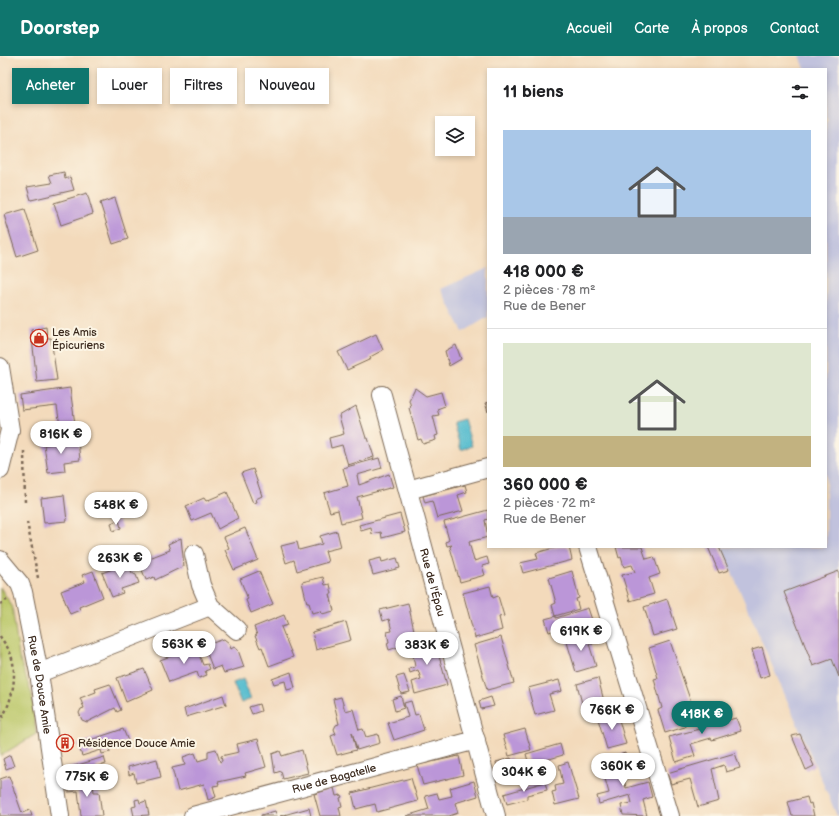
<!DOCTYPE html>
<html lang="fr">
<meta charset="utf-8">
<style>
body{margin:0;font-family:"Balsamiq Sans",sans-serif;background:#f6f6f6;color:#202124;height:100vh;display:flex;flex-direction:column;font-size:15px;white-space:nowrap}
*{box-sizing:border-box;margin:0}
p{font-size:13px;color:#757577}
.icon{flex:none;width:22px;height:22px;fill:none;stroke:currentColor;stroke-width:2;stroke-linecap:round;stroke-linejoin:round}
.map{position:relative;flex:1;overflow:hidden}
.sheet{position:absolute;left:487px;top:12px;width:340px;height:480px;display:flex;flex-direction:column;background:#fff;border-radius:0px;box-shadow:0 2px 6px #0003}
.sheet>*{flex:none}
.banner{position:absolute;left:12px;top:12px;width:380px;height:36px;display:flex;gap:8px}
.controls{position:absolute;left:435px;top:60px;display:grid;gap:8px}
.controls a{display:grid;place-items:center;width:40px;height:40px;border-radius:0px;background:#fff;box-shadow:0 2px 6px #0003;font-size:20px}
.price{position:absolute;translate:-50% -34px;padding:0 9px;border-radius:14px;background:#fff;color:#222;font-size:13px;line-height:26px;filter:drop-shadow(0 1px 2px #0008)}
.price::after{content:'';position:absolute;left:50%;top:24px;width:12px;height:9px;margin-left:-6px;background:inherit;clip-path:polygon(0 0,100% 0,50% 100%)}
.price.on{background:#0f766e;color:#fff}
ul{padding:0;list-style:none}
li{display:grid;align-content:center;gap:8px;height:212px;padding:0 16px}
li+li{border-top:1px solid #e0e0e0}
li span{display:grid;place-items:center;height:124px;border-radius:0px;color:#555}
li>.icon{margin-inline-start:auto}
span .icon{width:72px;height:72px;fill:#fffc;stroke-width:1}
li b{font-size:17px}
h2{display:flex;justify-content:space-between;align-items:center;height:48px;padding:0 16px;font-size:17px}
.tag{padding:0 14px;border-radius:0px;background:#fff;box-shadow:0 2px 6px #0003;font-size:14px;line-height:36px}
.tag.on{background:#0f766e;color:#fff}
header{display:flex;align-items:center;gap:24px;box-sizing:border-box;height:56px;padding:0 20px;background:#0f766e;color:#fff}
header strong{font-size:19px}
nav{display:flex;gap:22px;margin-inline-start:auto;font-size:14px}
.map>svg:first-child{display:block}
</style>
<header>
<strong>Doorstep</strong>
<nav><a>Accueil</a><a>Carte</a><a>À propos</a><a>Contact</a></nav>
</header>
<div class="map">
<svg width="839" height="760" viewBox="0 0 839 760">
<rect width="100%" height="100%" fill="#fcf5e5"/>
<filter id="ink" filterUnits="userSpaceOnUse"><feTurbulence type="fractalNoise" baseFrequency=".025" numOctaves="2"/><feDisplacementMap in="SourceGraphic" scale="8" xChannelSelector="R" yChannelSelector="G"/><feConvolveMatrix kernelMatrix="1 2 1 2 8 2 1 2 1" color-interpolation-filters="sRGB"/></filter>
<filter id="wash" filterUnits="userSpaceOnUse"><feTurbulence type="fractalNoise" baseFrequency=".012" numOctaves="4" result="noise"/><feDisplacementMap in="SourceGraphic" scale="16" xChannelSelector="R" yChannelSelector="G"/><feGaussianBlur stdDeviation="0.9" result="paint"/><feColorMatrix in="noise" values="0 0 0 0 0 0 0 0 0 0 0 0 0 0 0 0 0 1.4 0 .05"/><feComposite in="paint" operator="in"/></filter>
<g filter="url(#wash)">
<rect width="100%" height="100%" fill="#f3dabb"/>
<path fill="#c1c2dd" d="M800,0H839V760H837L721,491H826V66L828,65L826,60V13H805Z
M488,212V261L463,276L441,233Z"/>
<path fill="#bcc86a" stroke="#7c7944" d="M0,531L12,550L19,601L32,639L36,678L0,700Z"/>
<path fill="#50bacd" stroke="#467276" d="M464,363L472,390L461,394L453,366Z
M243,623L251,643L241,647L233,627Z"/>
<g id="blocks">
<path fill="#bb96d8" d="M64,116L65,123L70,121L74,134L31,144L27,131L52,127L49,119Z
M87,137L93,158L61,169L54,147Z
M115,142L128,183L113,188L100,147Z
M25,153L38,194L17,201L4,159Z
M46,271L47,282H51L57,324L37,326L31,274Z
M376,278L383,294L370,301L371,303L347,314L338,296Z
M456,289L461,303L449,310L445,295Z
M70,332L75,368L60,370L57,350L22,354L20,339Z
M415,332L426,340L441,336L445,350L437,353L439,359L433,360L438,379L435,380L436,384L423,388L421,383L418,384L409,352L411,351L409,344Z
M488,346V356L485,347Z
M356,350L366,382H368L374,401L348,409L342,389L331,392L329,382L344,378L339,360Z
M78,384L80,404L64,406L65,415L48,417L44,389Z
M379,402L382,412L357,419L359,429L389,418L393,431L357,441L362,462L341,467L338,454L330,456L324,437L348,430L343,412Z
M253,413L262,440L256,443L257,446L253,447L241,417Z
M465,429L467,436L458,439L463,455L437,462L432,445L425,447L423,440Z
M227,436L238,462L218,473L211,457L192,465L186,450L204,442L206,445Z
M64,439L67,465L44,467L41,442Z
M488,454V463L485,464L488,481L469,486L474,505L487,501L489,508L482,510L485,519L460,526L450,491L452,489L447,490L446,486L449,484L444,466Z
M400,458L405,476L382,482L381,476L372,478L371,472L361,475L359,469Z
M119,464L121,472L113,475L111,467Z
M245,472L258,504L234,514L225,494L229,492L224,481Z
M337,475L341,491L325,495L328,506L297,515L294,504L286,507L281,490L297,486L299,494L322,488L320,480Z
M181,482L184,510L155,524L154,521L146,524L138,504L146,500L147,503L170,494L168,488Z
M557,491H569L572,504L523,517L520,507L538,503L536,497Z
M616,491H642L646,503L654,501L660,518L649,522L654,538L630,545L622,519L635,516L632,509L624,511L621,501L619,502Z
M708,491H719L729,514L719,517Z
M381,502L382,506L397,502L400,512L373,519L369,505Z
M128,507L132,517L136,519L139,527L121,533L123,537L112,541L102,517Z
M93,515L103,541L79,551L80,554L70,558L61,535L85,526L82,519Z
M259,515L273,548L251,557L246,544L248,543L240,523Z
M572,515L579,542L576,543L579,553L555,560L552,549L556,547L549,522Z
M839,515V621L832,603L813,610L784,536Z
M323,521L325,529L330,528L332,538H330L334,555L322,558L321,555L312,557L309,547H307L302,526Z
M490,530L493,542L498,540L504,560L499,561L502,574L475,582L463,537Z
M667,543L677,573L653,580L644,551Z
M408,547L415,579L408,581L410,587L389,594L387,587L389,586L387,576L392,575L389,563L383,565L380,554Z
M588,552L592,564L549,576L545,563L556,560V562Z
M284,559L288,569L281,571L293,601L269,610L262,591L260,592L255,580L257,579L254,571Z
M346,566L351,584L316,594L312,576Z
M590,577L593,588H589L596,610L576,616L566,583Z
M501,581L514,627L487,634L474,589Z
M434,582L447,629L415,638L412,626L421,623L418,614L410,617L409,613L415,611L411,587Z
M224,583L229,587L231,593L234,591L238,594L244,611L224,617L221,610L213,613L204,590Z
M670,585L694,655L681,660L685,671L665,677L658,654L662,652L654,623L658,622L649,592Z
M762,591L770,619L760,622L752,594Z
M197,593L203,609L208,608L210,613L205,615L207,619L199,622L197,616L169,626L160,604L187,594L189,596Z
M144,613L153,634L126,646L117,622Z
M291,616L295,632L287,634L285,625L274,628L272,623Z
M404,619L410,636L401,638L396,621Z
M598,622L605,649L584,655L577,628Z
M559,624L562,635L549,638L554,654L535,659L528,632Z
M110,628L121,654L117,656L115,652L87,666L82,664L79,657L81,653L84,652L80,642L96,636L95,633Z
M223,639L226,649L186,661L184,653Z
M401,640L404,652L395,655L392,643Z
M341,641L345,655L353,653L359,674L363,673L366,681L378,678L380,687L357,694L352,676L356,694L337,699L331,680L336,678L334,673L336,669L339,668L333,643Z
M491,641L494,650L481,653L479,645Z
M411,645L415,659L419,658L424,674L394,684L388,667L408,661L404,647Z
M259,648L261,655L252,658L249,651Z
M714,655L717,667L736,662L741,675L712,684L711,682L691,688L695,700L676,706L669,681L703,672L699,659Z
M617,657L626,688L607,693L598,663Z
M123,673L128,685L109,691L110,696L102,698L101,694L82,700L78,688Z
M525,673L531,694L509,700L503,679Z
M800,678L814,710L806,714L792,680Z
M62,683H68V691H62Z
M258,683L266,711L245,717L246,720L218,726L219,729L213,730L216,741L208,744L204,728L178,735L172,712L185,709L183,701L195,697L198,705L208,702V695L216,693L220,706L222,705L221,700L239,696L237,688Z
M560,688L563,699L529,709L526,698Z
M302,694L308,717L283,723L281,715L275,717L272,698L280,695L282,700Z
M625,697L629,710L622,712L626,732L648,726L652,741L643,744L647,760L623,759L621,749L632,747L630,739L599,748L597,740L609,737L600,705Z
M735,697L740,712L726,716L724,709L712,713L719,745L698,751L690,723L671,728L667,717Z
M10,699L14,710L6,713L3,703Z
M459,700L463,719L423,729L417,709Z
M104,701L106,708L96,711L97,715L68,723L65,713Z
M511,702L513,711L498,715L496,706Z
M157,703L161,721L136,727L134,717L129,719L128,711Z
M568,706L579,743L555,749L552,736L556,735L555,730L563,728L559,709Z
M9,720L22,757L30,754L32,760H0V723Z
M92,722L94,736H99L102,760H81L78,735L68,736L67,728Z
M411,722L418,745L377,756L375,748L356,753L352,737Z
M474,725L478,740L455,747L458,757L449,760H406L429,753L425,740L437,737L439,743L452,740L450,732Z
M545,726L547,734L527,739V743L507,748L504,738Z
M334,732L336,740L341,739L342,741L340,742L342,750L339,751L341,760H320L314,738Z
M807,741L809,748L811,747L814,760H792L788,746Z
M139,743L140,747L146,745L149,759L134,760L132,751L136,750L135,744Z
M309,752L311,760H280Z
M275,755L277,760H261V759Z"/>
</g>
</g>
<g filter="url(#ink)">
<use href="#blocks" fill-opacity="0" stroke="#7b6855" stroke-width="1"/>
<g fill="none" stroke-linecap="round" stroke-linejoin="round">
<defs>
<g id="minor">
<path d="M0,311L10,374L0,414"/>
<path id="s1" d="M382,339L496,760"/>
<path d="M408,434L488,412"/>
<path d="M588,491L670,760"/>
<path d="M194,498L201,529L210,550L237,574"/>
<path id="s2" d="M0,504L20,528L23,536L39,617L60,760"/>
<path d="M39,617L210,550"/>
<path id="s3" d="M193,760L476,684"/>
</g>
</defs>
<use href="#minor" stroke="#7b6855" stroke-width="20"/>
<path stroke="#7b6855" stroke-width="2.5" stroke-dasharray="3 3" stroke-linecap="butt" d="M24,395L25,448
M27,466L38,522
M0,548L7,544
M0,580C3,586 9,592 11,599C18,620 12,647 0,665"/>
<use href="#minor" stroke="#fff" stroke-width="18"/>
</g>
</g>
<defs>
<symbol id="shop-ring" viewBox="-11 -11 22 22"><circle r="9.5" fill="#fcf5e5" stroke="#c8321e" stroke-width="1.5"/><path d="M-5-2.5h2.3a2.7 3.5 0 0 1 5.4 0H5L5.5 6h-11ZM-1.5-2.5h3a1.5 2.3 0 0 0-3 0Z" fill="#c8321e"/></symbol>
<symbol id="building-ring" viewBox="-11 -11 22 22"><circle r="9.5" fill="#fcf5e5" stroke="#c8321e" stroke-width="1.5"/><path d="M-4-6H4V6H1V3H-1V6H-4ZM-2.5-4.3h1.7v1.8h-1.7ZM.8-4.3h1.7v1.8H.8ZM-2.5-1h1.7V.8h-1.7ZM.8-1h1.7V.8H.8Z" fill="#c8321e"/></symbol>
</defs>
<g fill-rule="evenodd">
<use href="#shop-ring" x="29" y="272" width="20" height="20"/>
<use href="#building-ring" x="55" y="677" width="20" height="20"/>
</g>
<g text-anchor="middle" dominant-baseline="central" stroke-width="4" stroke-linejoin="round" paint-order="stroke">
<g font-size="11" fill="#3b2a1e" stroke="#fcf5e5" text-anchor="start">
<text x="52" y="276">Les Amis<tspan x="52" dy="13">Épicuriens</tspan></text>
<text x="78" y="687">Résidence Douce Amie</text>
</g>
<g font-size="11" fill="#3b2a1e" stroke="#fcf5e5">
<text stroke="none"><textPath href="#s1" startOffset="194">Rue de l'Épau</textPath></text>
<text stroke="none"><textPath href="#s2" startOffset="134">Rue de Douce Amie</textPath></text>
<text stroke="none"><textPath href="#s3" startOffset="146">Rue de Bagatelle</textPath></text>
</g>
</g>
</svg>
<div class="controls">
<a><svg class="icon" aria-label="layers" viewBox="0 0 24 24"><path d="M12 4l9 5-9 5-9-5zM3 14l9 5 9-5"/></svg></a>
</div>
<b class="price" style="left:61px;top:399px">816K €</b>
<b class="price" style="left:116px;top:470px">548K €</b>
<b class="price" style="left:120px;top:523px">263K €</b>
<b class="price" style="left:581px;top:596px">619K €</b>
<b class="price" style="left:184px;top:609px">563K €</b>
<b class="price" style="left:427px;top:610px">383K €</b>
<b class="price" style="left:612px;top:675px">766K €</b>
<b class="price on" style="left:702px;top:679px">418K €</b>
<b class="price" style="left:623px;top:731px">360K €</b>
<b class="price" style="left:524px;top:737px">304K €</b>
<b class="price" style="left:87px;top:742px">775K €</b>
<div class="banner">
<a class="tag on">Acheter</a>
<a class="tag">Louer</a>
<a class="tag">Filtres</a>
<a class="tag">Nouveau</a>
</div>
<section class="sheet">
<h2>11 biens<svg class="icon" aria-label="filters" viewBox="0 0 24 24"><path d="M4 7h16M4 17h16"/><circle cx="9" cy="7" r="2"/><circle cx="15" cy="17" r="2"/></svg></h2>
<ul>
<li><span style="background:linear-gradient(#a9c7e8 70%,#9aa5b1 0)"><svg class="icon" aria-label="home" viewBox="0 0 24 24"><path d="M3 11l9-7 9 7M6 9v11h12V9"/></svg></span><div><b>418 000 €</b><p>2 pièces · 78 m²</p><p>Rue de Bener</p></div></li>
<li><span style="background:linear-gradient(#dfe7d0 75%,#c2b280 0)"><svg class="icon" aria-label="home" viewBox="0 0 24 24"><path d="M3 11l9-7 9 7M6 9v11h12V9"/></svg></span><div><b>360 000 €</b><p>2 pièces · 72 m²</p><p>Rue de Bener</p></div></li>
</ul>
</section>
</div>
